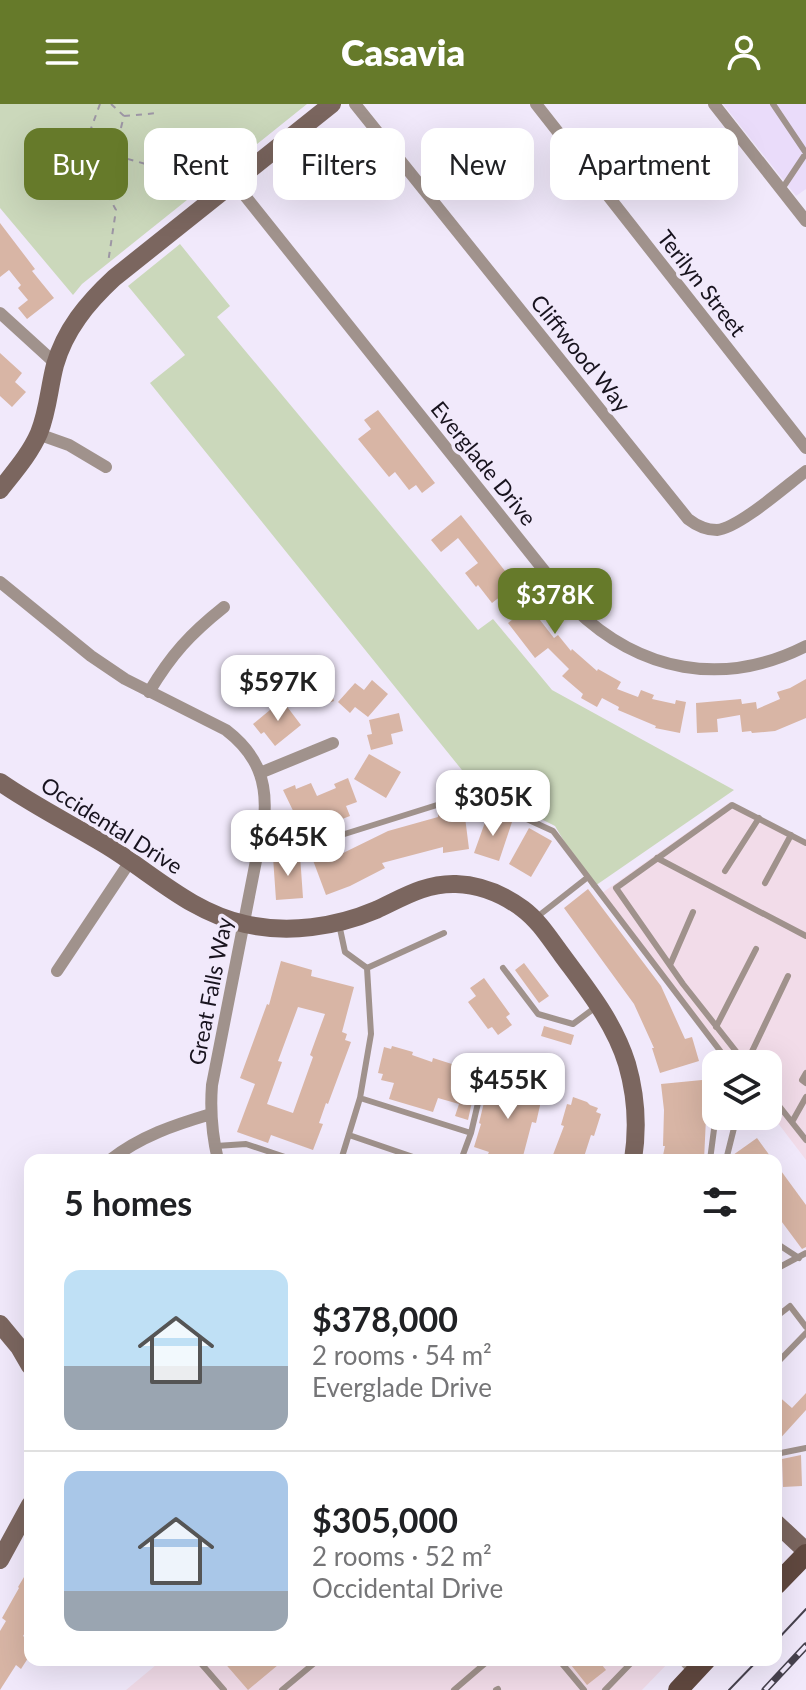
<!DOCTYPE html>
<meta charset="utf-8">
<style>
body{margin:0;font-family:Lato,sans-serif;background:#f2f2f2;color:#202124;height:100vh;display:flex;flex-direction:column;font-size:30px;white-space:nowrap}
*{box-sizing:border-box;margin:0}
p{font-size:26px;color:#757577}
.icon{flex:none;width:44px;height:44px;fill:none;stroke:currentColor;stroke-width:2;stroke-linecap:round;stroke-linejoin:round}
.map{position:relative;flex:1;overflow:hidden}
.details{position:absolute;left:24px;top:1050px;width:758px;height:512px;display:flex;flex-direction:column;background:#fff;border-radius:16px;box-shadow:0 8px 32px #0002}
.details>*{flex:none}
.top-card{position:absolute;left:24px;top:24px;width:758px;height:72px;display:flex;gap:16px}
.tools{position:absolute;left:702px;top:946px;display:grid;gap:16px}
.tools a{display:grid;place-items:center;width:80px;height:80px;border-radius:16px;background:#fff;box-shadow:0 8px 32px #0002;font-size:40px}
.price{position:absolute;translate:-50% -68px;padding:0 18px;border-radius:16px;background:#fff;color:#222;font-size:26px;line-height:52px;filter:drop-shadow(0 2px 4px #0008)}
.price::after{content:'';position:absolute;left:50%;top:48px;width:24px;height:18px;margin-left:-12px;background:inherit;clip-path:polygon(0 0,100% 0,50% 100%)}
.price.current{background:#667a2a;color:#fff}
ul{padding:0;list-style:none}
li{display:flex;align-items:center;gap:24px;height:200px;padding:0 40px}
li+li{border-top:2px solid #e0e0e0}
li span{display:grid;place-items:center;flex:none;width:224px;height:160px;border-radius:16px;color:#555}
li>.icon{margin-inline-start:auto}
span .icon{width:96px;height:96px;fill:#fffc;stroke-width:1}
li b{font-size:34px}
h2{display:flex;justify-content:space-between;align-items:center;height:96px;padding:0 40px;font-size:34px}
.chip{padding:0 28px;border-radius:16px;background:#fff;box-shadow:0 8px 32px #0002;font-size:28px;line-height:72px}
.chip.current{background:#667a2a;color:#fff}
header{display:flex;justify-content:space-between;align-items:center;height:104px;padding:0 40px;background:#667a2a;color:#fff;font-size:36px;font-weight:800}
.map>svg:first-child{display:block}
</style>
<header><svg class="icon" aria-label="menu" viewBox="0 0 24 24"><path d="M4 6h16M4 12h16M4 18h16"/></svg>Casavia<svg class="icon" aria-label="person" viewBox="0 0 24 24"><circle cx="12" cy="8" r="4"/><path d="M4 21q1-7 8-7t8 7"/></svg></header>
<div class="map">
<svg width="806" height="1586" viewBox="0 0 806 1586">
<rect width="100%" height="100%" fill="#f1e9fb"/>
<path fill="#f2dce9" d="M730,698L806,736V1056L768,1006V960H733L602,789Z
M162,1556H671L642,1586H126Z"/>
<path fill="#eadcfa" d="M723,0H806V85L796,92Z"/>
<path fill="#cbd8bb" d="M0,0H307L82,180L73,191L0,104Z
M180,140L230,202L217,213L478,526L493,515L552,586L734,686L592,784L555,722L474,681L150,279L185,251L128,182Z"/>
<path fill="#d8b5a5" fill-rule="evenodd" d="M0,119L35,165L32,167L54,194L27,215L18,204L28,196L18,184L21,181L9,166L0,173Z
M0,249L22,269L15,278L26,288L12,303L0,292Z
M378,306L435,379L422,389L416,381L409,386L395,368L389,373L358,335L371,325L364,316Z
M461,411L542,514L540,516L554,534L558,531L571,547L572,545L597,567L598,565L621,578L617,585L638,593L641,586L654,591L652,595L675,600L676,596L686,598L680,629L655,624L656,622L618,606L619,603L602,594L597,603L581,594L583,590L562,572L569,565L548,544L535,554L508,519L517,512L501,492L492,499L478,481L476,483L465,469L478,459L458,434L441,448L431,436Z
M314,565L318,578L327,575L334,597L319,602L318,598L303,602L293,572Z
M806,575V614L775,627L752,629L751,627L742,628L740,611L717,615L718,628L697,629L696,599L741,595L742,600L756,598L757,605L780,595L777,588L790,584Z
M372,576L388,590L368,613L355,603L350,609L338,598L355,579L364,586Z
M282,596L301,621L275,642L264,628L261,630L253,620Z
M399,609L403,627L391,630L393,640L371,646L367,631L372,630L369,616Z
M369,650L401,668L386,694L354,675Z
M348,674L357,698L346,702L350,712L332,719L328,706L299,719L283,686L295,681L296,685L311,679L317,692L336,684L334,680Z
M464,705L469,745L443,749V743L382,759L385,764L350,782L326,791L311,751L336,742L339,751L388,727L438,713V709Z
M488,710L512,718L499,757L474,749Z
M529,724L552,737L531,773L509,760Z
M300,751L303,794L276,796L273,753Z
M588,785L661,882L685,935L692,933L699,957L660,969L652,944H654L634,900L564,804Z
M281,857L312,866L311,872L354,883L342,928L347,930L345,936L351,938L328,1000L326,999L319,1019L323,1020L313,1046L271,1031L268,1039L237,1028L255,980L240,974L267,900L269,901ZM298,903L325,910L310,951L313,953L293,1009L267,1000L282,958L278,957Z
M524,859L549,892L539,899L515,866Z
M484,874L510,910L506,913L512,921L498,931L492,923L488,925L468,898L476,892L470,884Z
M544,922L574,931L571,941L541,932Z
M392,942L413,948L412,951L432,958L433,954L455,961L454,964L462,967L461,970L477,975L468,1016L455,1012L459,1000L438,994L433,1008L389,995L394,979L381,976L383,970L378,969L384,943L391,945Z
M512,975L529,980L528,984L542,989L539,996L541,997L536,1019L532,1018L522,1056H492L494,1052L488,1050L489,1048L474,1043L481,1020L479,1019L488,982L508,988Z
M702,976L706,1014L704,1056H662L665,1042H663L664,1006L661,980Z
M573,993L587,998L590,1001L598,1004L596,1008L601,1010L594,1032L591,1031L583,1056H551L564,1022L561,1021L567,1000L571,1001Z
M757,1034L773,1056H732L733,1051Z
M776,1060L806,1101V1143L802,1145L776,1110Z
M806,1289V1306L776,1339V1290L792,1304Z
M801,1351L802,1382L783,1383L782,1355Z
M30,1463V1521L23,1532L30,1537V1551L21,1565L16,1561L0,1586V1527L6,1517L2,1514L19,1484L18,1483Z
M222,1556H284L248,1586Z
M567,1556H598L606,1566L587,1581Z"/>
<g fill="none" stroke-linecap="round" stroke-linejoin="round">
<path stroke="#9d96a5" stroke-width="2" stroke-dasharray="6 6" stroke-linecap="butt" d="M100,0L89,30L97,71L116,106L108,159
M111,0L124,12L114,51L156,63L221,67
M124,12L158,9"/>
<path stroke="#a0928c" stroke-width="6" d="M773,0L806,49L782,85
M260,735L300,744L472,690L553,727L721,948L723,960
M657,754L806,832
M725,767L759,714
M765,779L791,731
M537,813L588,773
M339,820L345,848L367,864L371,930L360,994L341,1056
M670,861L693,808
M367,864L444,829
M503,864L538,910L573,920L596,903
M716,923L756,845
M746,960L683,880L616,784L732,701L806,739
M746,960L788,872
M806,969L802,976L806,979
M768,988L806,1036
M360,994L471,1029L461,1056
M792,1018L806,993
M471,1029L485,969
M349,1031L422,1056
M216,1042L246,1040L294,1056
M710,1056L716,1010
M726,1056L734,1024L754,1012
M776,1139L799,1154
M776,1165L806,1149
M776,1213L790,1202L806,1223
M776,1260L806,1229
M776,1350L806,1344
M198,1556L224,1586
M559,1556L584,1586
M680,1556L691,1568
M282,1586L318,1556
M454,1586L489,1556
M496,1586L498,1585
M605,1586L634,1556"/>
<path stroke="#a0928c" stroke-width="12" d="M355,0L688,415C697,422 706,426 717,426C739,424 787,381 806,367
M536,0L806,344
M714,0L806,117
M234,78L574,504C640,568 723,584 806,542
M0,209L55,259
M38,330L69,341L106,363
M0,478L91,552L125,575L226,626C257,650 268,677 264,716L212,981C210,1007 212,1031 218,1056
M149,588C171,551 190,530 224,503
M260,669L333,639
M57,867L131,756
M110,1056C141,1032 174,1021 211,1010"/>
<path stroke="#7b665f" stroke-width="18" d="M0,386C14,368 30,350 39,329C48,307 49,284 55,261C65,226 87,199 114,174L332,0
M0,678C33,701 69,719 104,740C151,768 190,808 245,820C288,830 336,823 376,806C402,794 425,779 456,780C480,781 503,790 523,805C539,817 550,835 562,851C587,885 614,918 627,960C636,991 638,1024 633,1056
M0,1220L19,1243L30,1262
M776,1419L806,1447
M0,1456L30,1401"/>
<path stroke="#60483f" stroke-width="20" d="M776,1481L806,1450
M678,1586L706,1556"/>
<path stroke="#47424e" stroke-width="2" d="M776,1537L806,1505
M729,1586L758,1556"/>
<defs>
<path id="rail" d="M765,1586L806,1542"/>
</defs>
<use href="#rail" stroke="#47424e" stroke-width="7"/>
<use href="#rail" stroke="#f1e9fb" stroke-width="4" stroke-dasharray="12" stroke-linecap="butt"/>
</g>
<g text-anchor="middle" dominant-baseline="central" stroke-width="7" stroke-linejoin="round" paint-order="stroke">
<g font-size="22" fill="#18131e" stroke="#f1e9fb">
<text transform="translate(702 179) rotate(52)">Terilyn Street</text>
<text transform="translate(581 249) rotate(51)">Cliffwood Way</text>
<text transform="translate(484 359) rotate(51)">Everglade Drive</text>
<text transform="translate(112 721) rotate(32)">Occidental Drive</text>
<text transform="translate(210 887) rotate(-79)">Great Falls Way</text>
</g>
</g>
</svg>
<div class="tools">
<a><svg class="icon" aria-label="layers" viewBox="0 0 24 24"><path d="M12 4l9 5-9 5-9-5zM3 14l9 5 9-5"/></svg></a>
</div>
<b class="price current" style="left:555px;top:532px">$378K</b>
<b class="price" style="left:278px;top:619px">$597K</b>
<b class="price" style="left:493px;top:734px">$305K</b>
<b class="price" style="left:288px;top:774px">$645K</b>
<b class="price" style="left:508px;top:1017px">$455K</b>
<div class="top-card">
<a class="chip current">Buy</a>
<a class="chip">Rent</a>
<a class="chip">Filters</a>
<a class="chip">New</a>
<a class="chip">Apartment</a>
</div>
<section class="details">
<h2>5 homes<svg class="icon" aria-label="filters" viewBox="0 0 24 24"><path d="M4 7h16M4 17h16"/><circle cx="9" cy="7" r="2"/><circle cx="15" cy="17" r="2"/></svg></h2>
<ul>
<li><span style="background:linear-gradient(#bfe0f5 60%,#9aa5b1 0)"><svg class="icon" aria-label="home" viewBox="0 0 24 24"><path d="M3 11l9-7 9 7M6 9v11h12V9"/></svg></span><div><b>$378,000</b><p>2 rooms · 54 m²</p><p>Everglade Drive</p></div></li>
<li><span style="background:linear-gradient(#a9c7e8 75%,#9aa5b1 0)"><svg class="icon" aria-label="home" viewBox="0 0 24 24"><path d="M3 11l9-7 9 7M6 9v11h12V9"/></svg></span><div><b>$305,000</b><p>2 rooms · 52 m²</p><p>Occidental Drive</p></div></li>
</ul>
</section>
</div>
